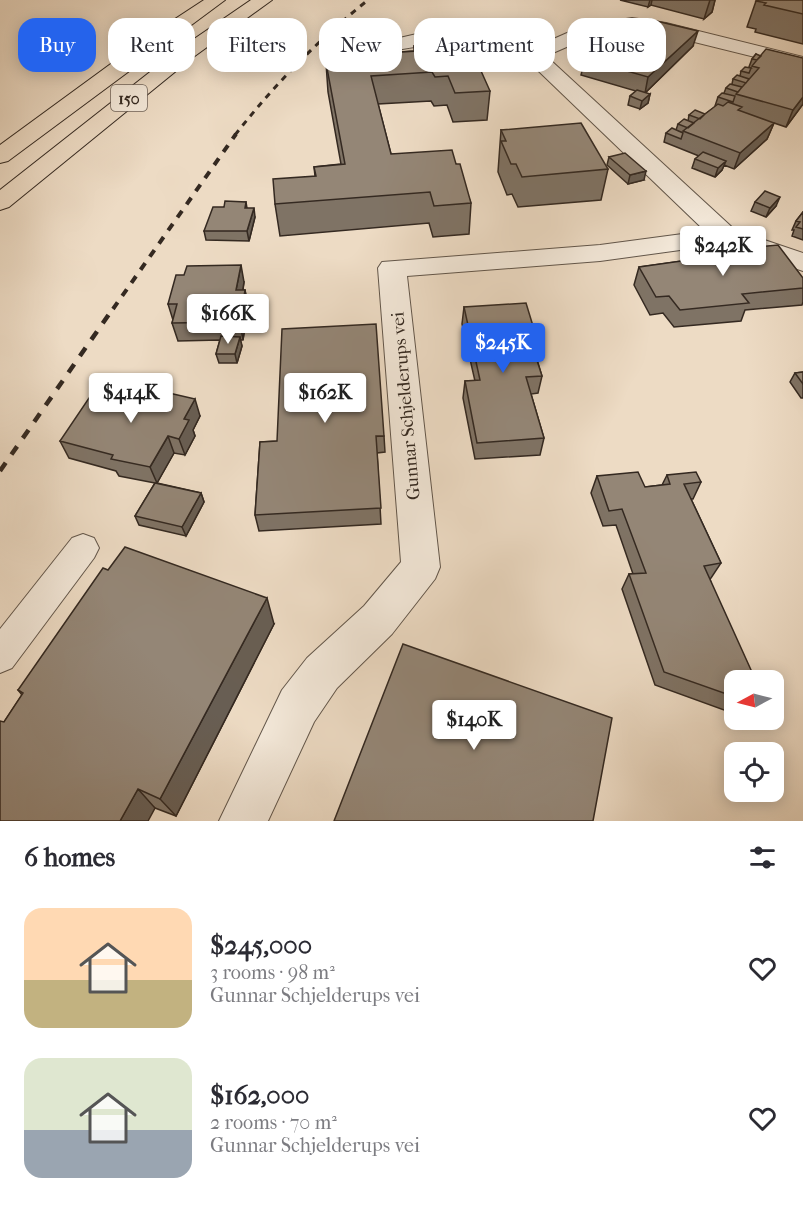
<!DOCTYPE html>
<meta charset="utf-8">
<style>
body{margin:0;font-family:"IM FELL French Canon",serif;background:#f7f7f7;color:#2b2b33;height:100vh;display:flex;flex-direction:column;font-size:22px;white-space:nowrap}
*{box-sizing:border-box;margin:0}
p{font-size:20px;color:#7c7c81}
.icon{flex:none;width:33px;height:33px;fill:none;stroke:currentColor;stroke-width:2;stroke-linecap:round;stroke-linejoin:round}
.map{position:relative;height:821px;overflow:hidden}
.details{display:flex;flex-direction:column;background:#fff;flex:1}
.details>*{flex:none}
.top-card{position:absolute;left:18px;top:18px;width:768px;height:54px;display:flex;gap:12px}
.needle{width:39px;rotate:263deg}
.buttons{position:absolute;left:724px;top:670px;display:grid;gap:12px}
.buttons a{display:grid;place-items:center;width:60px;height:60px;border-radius:12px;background:#fff;box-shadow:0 3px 15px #0003;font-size:30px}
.price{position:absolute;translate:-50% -51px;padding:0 14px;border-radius:6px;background:#fff;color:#222;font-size:20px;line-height:39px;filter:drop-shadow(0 2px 3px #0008)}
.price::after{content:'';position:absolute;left:50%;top:36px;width:18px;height:14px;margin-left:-9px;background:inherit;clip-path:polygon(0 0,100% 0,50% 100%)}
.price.selected{background:#2563eb;color:#fff}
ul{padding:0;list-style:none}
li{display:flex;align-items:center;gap:18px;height:150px;padding:0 24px}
li span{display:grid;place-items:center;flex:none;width:168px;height:120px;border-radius:18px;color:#555}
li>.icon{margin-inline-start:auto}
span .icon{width:72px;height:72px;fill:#fffc;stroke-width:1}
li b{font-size:26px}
h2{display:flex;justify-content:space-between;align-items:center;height:72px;padding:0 24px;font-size:26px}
.pill{padding:0 21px;border-radius:18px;background:#fff;box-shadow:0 3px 15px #0003;font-size:21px;line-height:54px}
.pill.selected{background:#2563eb;color:#fff}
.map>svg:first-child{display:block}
</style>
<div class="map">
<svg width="803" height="821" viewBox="0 0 803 821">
<rect width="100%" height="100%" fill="#eddbc4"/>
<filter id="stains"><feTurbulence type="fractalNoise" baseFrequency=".00333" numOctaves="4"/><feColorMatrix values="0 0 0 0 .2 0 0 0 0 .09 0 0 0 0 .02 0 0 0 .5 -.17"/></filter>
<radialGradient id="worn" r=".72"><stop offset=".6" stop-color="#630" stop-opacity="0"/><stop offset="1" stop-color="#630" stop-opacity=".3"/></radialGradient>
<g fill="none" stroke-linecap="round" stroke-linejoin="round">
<defs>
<path id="lane" d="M83,534L94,538L99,548L94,558L12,668L0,673V629L72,538Z"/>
<path id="street" d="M632,18L666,23L803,57V69L666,35L632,30L594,35L546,56L735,230L803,253V271L724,244L600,261L407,276L440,567L435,579L392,634L337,688L314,722L268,821H219L282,690L307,658L364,606L401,562L378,268L382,262L600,245L705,231L526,59C475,38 431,42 379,54L358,81H344L341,77L365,46L421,33L469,32L511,40L533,48L583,26Z"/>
<path id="highway" d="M204,0H225L8,161L0,163V145L149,36Z
M251,0H272L192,58L9,207L0,210V190L178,50Z"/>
</defs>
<use href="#lane" stroke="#62564a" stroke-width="2"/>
<use href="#street" stroke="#62564a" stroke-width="2"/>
<use href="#highway" stroke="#342921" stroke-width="2"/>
<use href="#lane" fill="#f3e8d9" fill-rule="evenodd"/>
<use href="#street" fill="#f3e8d9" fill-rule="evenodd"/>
<use href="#highway" fill="#eddbc4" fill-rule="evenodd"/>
<path stroke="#342921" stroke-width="3" stroke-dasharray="6 6" stroke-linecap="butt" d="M235,135C275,84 318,40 368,0"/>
<path stroke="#342921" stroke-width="4" stroke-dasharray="8 8" stroke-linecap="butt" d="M113,309L236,134"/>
<path stroke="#342921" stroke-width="4.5" stroke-dasharray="10 10" stroke-linecap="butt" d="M0,471L114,307"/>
</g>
<path fill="#7f7365" stroke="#342921" stroke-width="1.5" d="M620,0H715L712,12L704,19L651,5L648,7Z
M803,0V44L755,32L756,29L747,27L756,1Z
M428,27L490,91L487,120L453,122L447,105L434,106L431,101L378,104L391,154L456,164L471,203L469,234L433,237L429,223L280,236L275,204L315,176L314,167L341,164L328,92L326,63L387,56V53L414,51V46L421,45V41H427Z
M623,32L693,46L645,93L650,94L648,103L640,109L628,105L630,96L636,91L581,75L583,67L592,62V58L600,54L601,50L609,46L610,43L621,39Z
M756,54L803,104L786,127L774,123L767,139L734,169L724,165L722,170L715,177L692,168L695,159L699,156L664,142L666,133L676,130L678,124L688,121L689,115L705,114L716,106H715L718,97L724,93L726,88L732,84L733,79L740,76L741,71L751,68L749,67L752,59Z
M501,130L608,169L601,200L518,207L512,194L507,195L498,172Z
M609,157L644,180L628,184L607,165Z
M246,202L247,208L255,217L249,241L206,240L204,231L224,207Z
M755,202L776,206L766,217L751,211Z
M803,212V240L792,236L794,230H792L796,221Z
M713,251L803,278V302L802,305L745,310L741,321L674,327L663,313L650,315L634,285L639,267L711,257Z
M244,282L243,290H245L248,307L243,340H240L242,346L237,363H219L216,354L220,340L178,341L172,323L173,320L168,304Z
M464,307L533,326L531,340L542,376L538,393L531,394L544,438L540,455L475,459L463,398L465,381H475L462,324Z
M803,372V398H801L790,382L795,373Z
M117,403L200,416L193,430L195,436L185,455L174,453L157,483L201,493L204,502L186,536L139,525L135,516L155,483L119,476L116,471L69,458L60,441Z
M384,436L385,452L377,453L381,524L259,531L255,515L260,442Z
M667,475L701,482L693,499H691L721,563L711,578L710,579L735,681V714L655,685L622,589L629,574H633L616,525L603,526L591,493L597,476L645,487L662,485Z
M274,624L176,816L155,808L4,722L22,695L18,690Z"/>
<path fill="#685e53" stroke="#342921" stroke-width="1.5" d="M650,0H652L651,5L648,7Z
M710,0H715L712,12L704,19Z
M698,31L693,46L645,93L648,77Z
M650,94L648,103L640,109L642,101Z
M803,97V104L786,127L793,110Z
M774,123L767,139L734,169L740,153Z
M726,161L722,170L715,177L718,168Z
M646,171L644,180L628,184L630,175Z
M780,197L776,206L766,217L770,208Z
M254,208L255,217L249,241L247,231Z
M241,265L244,282L240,307L236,290Z
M245,290L248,307L243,340L240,322Z
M240,337L242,346L237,363L235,354Z
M195,399L200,416L193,430L195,436L185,455L179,439L184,419Z
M168,436L174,453L157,483L150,467Z
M201,493L204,502L186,536L182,527Z
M267,598L274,624L176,816L160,799Z
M138,789L155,808L148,821H120Z"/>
<path fill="#948676" stroke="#342921" stroke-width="1.5" d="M757,0H803V14L764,5L766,3L756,1Z
M648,19L698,31L648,77L598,63Z
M460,24L490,91L455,93L448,76L435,77L432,72L371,76L391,154L452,150L456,164H460L471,203L434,206L430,192L275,204L273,179L316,176L314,167L345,164L326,63L388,56L387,53L416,51L414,46L422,45L421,41L432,40L428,27Z
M628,27L636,29L618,45L610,43L616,38L623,40L627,37L630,34L623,32Z
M606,45L615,48L598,63L596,71L583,67L589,61L597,63L600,60L592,58L598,53L606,55L609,53L601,50Z
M766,49L803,58V97L793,110L736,94L759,68L752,66Z
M756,54L761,56L757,60L752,59Z
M745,67L751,68L749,73L741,71Z
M737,75L749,79L746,83L733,79Z
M730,84L742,87L738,92L726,88Z
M637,90L650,94L642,101L630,96Z
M722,93L735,96L733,102L718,97Z
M728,102L742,107L738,110L774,123L740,153L683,131L718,104L723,106Z
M695,110L705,114L700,119L689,115Z
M684,119L694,123L688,128L678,124Z
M581,123L608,169L522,177L516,164H511L501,141H506L501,130Z
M672,128L683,133L681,139L666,133Z
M703,152L726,161L718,168L695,159Z
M625,153L646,171L630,175L609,157Z
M765,191L780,197L770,208L755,202Z
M225,201L246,202L245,208H254L247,231H204L213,207H224Z
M803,212V229L796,227L800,222L796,221Z
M778,245L803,278V288L742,294L749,303L680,310L669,296L656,297L639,267L717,256L713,251Z
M241,265L236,290H245L240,322L172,323L177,304H168L176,275H184L187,266Z
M526,303L533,326H526L542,376L526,377L544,438L477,443L465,381L480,380L464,307Z
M376,324L384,436H376L381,508L255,515L260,442L277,441L282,329Z
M221,336L240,337L235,354H216Z
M803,372V384L795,373Z
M130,384L195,399L184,419L189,420L179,439L168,436L150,467L111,459L113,455L60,441L89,398L117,403Z
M638,472L645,487L670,484L667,475L696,472L701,482L684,484L721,563L704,566L756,681H735V697L664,672L629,574L646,573L622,509L609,511L597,476Z
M155,483L201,493L182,527L135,516Z
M125,547L267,598L160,799L138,789L120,821H0V721L4,722L23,693L18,690L103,568L108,570Z
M403,644L612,718L593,821H334Z"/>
<g text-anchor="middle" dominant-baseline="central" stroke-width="4.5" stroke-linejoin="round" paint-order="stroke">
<rect fill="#f3e8d9" stroke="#6d6258" stroke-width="1.5" x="111" y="85" width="36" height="26" rx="4.5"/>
<g font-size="16" font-weight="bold" fill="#342921">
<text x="129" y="98">150</text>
</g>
<g font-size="18" fill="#342921" stroke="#f3e8d9">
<text transform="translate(406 406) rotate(-95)">Gunnar Schjelderups vei</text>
</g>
</g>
<rect width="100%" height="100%" filter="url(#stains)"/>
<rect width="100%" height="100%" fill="url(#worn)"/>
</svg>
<div class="buttons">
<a><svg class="needle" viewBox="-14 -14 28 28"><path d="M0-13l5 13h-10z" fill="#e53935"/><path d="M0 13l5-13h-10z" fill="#7c7c81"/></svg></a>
<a><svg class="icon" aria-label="locate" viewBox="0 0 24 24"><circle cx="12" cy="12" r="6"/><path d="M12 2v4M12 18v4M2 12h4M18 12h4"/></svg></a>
</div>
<b class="price" style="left:723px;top:277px">$242K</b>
<b class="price" style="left:228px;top:345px">$166K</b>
<b class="price selected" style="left:503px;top:374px">$245K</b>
<b class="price" style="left:131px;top:424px">$414K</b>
<b class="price" style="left:325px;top:424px">$162K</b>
<b class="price" style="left:474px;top:751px">$140K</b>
<div class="top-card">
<a class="pill selected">Buy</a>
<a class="pill">Rent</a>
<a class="pill">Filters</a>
<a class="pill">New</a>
<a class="pill">Apartment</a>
<a class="pill">House</a>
</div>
</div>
<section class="details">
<h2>6 homes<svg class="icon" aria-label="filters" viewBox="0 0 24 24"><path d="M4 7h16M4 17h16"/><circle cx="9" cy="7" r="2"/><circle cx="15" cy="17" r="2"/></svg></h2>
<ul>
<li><span style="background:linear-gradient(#ffd9b3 60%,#c2b280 0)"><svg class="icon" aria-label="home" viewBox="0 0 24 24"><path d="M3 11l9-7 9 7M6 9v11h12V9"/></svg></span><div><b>$245,000</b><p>3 rooms · 98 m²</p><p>Gunnar Schjelderups vei</p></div><svg class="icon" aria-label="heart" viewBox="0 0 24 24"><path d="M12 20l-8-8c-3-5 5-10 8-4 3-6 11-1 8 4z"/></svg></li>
<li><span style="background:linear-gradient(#dfe7d0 60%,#9aa5b1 0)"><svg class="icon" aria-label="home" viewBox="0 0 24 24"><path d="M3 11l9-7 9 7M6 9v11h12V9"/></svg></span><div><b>$162,000</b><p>2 rooms · 70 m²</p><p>Gunnar Schjelderups vei</p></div><svg class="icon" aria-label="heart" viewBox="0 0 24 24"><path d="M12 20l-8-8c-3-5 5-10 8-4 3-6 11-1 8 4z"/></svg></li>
</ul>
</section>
